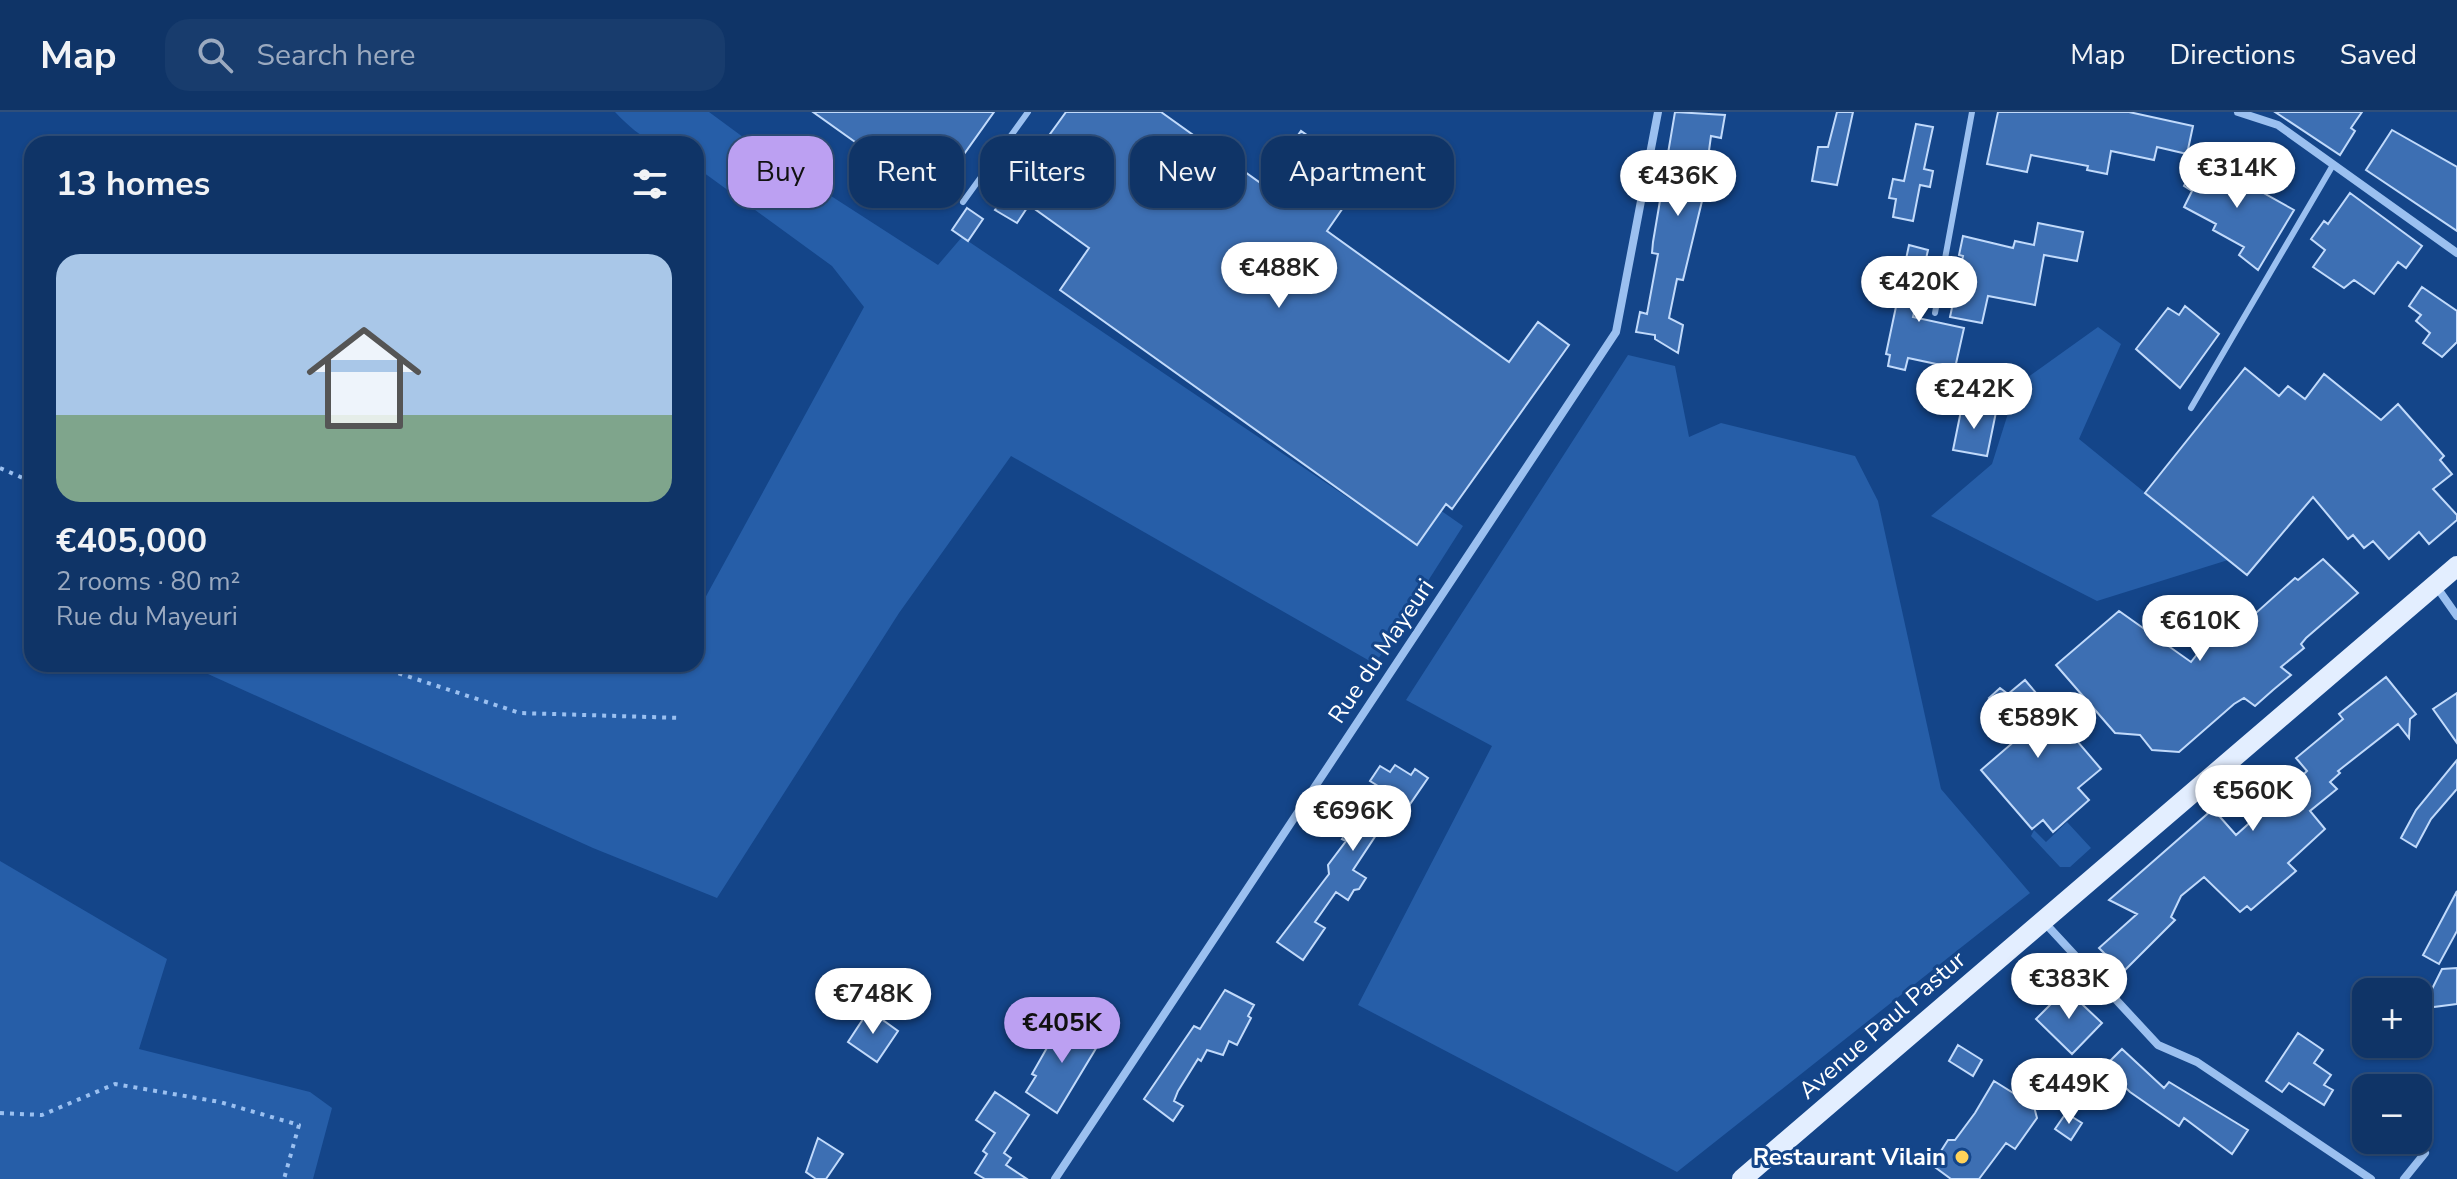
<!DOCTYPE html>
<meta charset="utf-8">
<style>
body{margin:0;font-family:"Nunito Sans",sans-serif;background:#183c6d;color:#f1f3f6;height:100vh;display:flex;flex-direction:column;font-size:30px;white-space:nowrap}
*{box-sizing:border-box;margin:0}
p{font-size:26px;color:#9baac0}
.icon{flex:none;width:44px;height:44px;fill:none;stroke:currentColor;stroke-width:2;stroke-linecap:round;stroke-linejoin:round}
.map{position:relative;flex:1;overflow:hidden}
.drawer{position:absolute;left:24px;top:24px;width:680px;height:536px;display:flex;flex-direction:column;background:#0f3467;border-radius:24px;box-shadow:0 2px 6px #0004,0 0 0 2px #2f4f7b}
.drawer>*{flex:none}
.top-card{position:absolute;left:728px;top:24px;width:760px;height:72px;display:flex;gap:16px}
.fabs{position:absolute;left:2352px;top:866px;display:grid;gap:16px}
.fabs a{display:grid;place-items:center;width:80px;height:80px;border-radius:16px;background:#0f3467;box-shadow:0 2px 6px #0004,0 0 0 2px #2f4f7b;font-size:40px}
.price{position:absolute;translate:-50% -68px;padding:0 18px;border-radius:28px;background:#fff;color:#222;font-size:26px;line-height:52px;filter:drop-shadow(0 2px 4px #0008)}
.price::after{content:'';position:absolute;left:50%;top:48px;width:24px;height:18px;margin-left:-12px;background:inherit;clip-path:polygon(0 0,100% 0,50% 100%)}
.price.active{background:#bca0f2;color:#111}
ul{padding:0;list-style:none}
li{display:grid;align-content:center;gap:16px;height:424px;padding:0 32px}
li+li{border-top:2px solid #2f4f7b}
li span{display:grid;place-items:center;height:248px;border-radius:24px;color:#555}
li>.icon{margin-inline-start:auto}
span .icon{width:144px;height:144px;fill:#fffc;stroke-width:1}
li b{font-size:34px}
h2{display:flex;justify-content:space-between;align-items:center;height:96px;padding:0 32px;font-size:34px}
.pill{padding:0 28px;border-radius:24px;background:#0f3467;box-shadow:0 2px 6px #0004,0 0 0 2px #2f4f7b;font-size:28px;line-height:72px}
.pill.active{background:#bca0f2;color:#111}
header{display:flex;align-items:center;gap:48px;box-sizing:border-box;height:112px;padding:0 40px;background:#0f3467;border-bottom:2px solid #2f4f7b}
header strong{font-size:38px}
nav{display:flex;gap:44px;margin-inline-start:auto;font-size:28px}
.search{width:560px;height:72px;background:#183c6d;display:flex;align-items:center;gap:20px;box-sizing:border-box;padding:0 28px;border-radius:24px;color:#9baac0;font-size:30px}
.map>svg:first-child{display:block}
</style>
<header>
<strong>Map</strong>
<div class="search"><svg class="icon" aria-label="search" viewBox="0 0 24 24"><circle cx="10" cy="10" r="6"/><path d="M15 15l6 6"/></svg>Search here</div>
<nav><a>Map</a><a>Directions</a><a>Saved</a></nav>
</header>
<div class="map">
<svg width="2457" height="1067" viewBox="0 0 2457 1067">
<rect width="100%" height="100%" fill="#144589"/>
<path fill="#265ea8" d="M615,0H709L766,42L938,153L962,125L1384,410L1410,377L1463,414L1375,552L1011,344L899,501L717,786L593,736L208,562L210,552H696V486L704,488L864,195L832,154L696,55V32C653,32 646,32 615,0Z
M2098,215L2121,232L2079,327L2228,448L2097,489L1931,404L1992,352L2017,273Z
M1628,243L1675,254L1689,325L1721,311L1855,344L1878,389L1941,677L2030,781L1677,1060L1358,893L1492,634L1406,588Z
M2067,710L2091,736L2070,755H2060L2031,724L2034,718L2046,730Z
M0,749L167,847L139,937L310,980L332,996L313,1067H0Z"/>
<path fill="#3d6fb3" stroke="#c1dafb" stroke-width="2" d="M813,0H994L942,73L924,60L914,72Z
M1066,0H1161L1290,92L1308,67L1281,47L1301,19L1365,64L1327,119L1509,250L1538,210L1569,233L1452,397L1446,392L1417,433L1060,178L1089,136L1029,93L1017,111L995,98Z
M1675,0L1725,3L1721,26L1711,24L1702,89L1683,168L1677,167L1669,206L1683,213L1678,241L1655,227V223L1636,220L1640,200L1647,202L1658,142L1652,141L1653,130Z
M1837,0H1853L1837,73L1812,69L1818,35H1828Z
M1998,0H2129L2193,14L2187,42L2157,35L2154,48L2111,39L2107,62L2087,58L2088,54L2031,43L2027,60L1987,52Z
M2275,0H2362L2351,16L2355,19L2340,43Z
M1916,12L1933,15L1924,57L1933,59L1930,75L1920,73L1913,109L1893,105L1896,87L1889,86L1893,67L1904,69Z
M2392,18L2457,55V119L2366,58Z
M2199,45L2294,98L2258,158L2239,143L2244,135L2213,118L2216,112L2184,95L2192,79L2184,74Z
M2350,81L2422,134L2406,156L2398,150L2374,182L2354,168L2344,176L2313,155L2325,138L2311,127L2324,109L2328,112Z
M967,96L983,107L968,129L952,118Z
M2038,111L2083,120L2077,149L2044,143L2035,193L1988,184L1982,211L1950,205L1963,144L1959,143L1963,124L2013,136L2015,129L2034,133Z
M1909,133L1928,138L1913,205L1964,216L1955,256L1908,246L1905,258L1888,254L1890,243L1886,242Z
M2422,175L2457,199V230L2442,245L2423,231L2430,221L2416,209L2421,203L2409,194Z
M2185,194L2219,222L2180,276L2136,237L2168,196L2179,203Z
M2245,256L2279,284L2288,274L2305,287L2324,262L2381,308L2398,292L2444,344L2440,348L2452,362L2433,377L2457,403V408L2429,432L2419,420L2389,447L2373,429L2364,436L2353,423L2348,427L2313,385L2247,463L2145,381Z
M1962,294L1996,300L1987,344L1953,338Z
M2323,447L2358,481L2306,526L2301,532L2304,536L2281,555L2291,563L2273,578L2255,594L2244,586L2234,592L2179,640L2152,638L2140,623L2115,621L2056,553L2119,499L2191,550L2212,523L2203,516L2224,492L2247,509L2295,466L2298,468Z
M2386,565L2416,602L2410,607L2409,626L2398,612L2338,659L2340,661L2330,670L2337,677L2310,699L2325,717L2288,751L2296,759L2251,798L2247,794L2240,800L2204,765L2181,784L2171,805L2175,808L2123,860L2099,836L2137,802L2109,788L2213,697L2236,723L2265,697L2263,694L2280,675H2291L2307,659L2296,646L2343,607L2339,602Z
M2025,568L2101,657L2078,676L2089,688L2053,720L2043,708L2032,717L1981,658L2016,628L1990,598L1995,593L1989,586L2000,576L2008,582Z
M2457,581V631L2433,597Z
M2457,648V677L2431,707L2416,735L2401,726L2416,698Z
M1395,653L1411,663L1415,657L1428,666L1399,708L1390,702L1353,758L1366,766L1359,777L1354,778L1348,788L1336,780L1315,810L1325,816L1303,848L1277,830L1329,762L1328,753L1346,729L1342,727L1378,674L1370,669L1380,654L1390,660Z
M2457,779V819L2439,852L2423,843Z
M2457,856V892L2418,897V878L2432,877L2442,857Z
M2066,877L2102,911L2072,942L2036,907Z
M1225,878L1254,893L1248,904L1251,906L1237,933L1229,929L1223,943L1207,938L1201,949L1198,947L1178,979L1174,989L1183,994L1173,1009L1144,987L1194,914L1200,917Z
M869,898L898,919L877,950L848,930Z
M1064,906L1101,928L1057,1001L1026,980L1036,964L1032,962Z
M2298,921L2323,938L2314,951L2331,963L2324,973L2333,978L2324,993L2289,971L2282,980L2266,969Z
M1958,933L1982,948L1973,964L1949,949Z
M2122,937L2164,976L2169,970L2248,1018L2232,1042L2184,1006L2179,1014L2130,980L2104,955Z
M1994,969L2023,987L2031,983L2037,1006L2015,1037L2006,1031L1979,1067H1951L1932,1053L1948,1028H1955L1975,1001Z
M995,980L1029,1003L1004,1041L1011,1046L1006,1053L1027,1067H985L975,1061L987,1042L983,1039L995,1021L976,1008Z
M2066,1001L2082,1011L2071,1028L2055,1017Z
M818,1026L843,1042L826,1067H816L806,1060Z"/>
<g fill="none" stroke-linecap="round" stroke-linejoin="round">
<path stroke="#9bc0f0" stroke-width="4" stroke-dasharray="4 6" stroke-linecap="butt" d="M0,356L32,370
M370,552L520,601L681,606
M0,1001L42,1003L115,972L220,990L299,1013L284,1067"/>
<path stroke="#9bc0f0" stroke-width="6" d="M963,90L1028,0
M1935,201L1972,0
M2191,296L2333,53"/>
<path stroke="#9bc0f0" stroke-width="8" d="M2238,0L2278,13L2457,141
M2436,474L2457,504
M2044,810L2158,933L2197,950L2371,1067
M1055,1067L1616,220L1658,0
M2404,1067L2425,1041"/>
<path stroke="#e3eeff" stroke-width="20" d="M1742,1067L2457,454"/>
</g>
<circle fill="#ffd259" stroke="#144589" stroke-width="3" cx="1962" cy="1045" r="8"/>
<g text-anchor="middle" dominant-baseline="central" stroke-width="6" stroke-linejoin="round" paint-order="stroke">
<g font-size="24" fill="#fff" stroke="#144589">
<text transform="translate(1381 539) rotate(-56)">Rue du Mayeuri</text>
<text transform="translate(1882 913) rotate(-41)">Avenue Paul Pastur</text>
</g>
<g font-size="24" font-weight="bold" fill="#fff" stroke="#144589" text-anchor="end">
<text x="1946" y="1045">Restaurant Vilain</text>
</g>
</g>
</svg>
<div class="fabs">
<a>+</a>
<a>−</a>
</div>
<b class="price" style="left:2237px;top:98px">€314K</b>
<b class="price" style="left:1678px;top:106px">€436K</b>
<b class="price" style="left:1279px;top:198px">€488K</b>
<b class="price" style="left:1919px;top:212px">€420K</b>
<b class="price" style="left:1974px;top:319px">€242K</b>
<b class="price" style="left:2200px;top:551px">€610K</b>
<b class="price" style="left:2038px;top:648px">€589K</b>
<b class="price" style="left:2253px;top:721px">€560K</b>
<b class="price" style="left:1353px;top:741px">€696K</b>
<b class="price" style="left:2069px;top:909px">€383K</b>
<b class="price" style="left:873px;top:924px">€748K</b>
<b class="price active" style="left:1062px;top:953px">€405K</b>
<b class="price" style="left:2069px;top:1014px">€449K</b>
<div class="top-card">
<a class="pill active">Buy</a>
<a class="pill">Rent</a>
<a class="pill">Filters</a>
<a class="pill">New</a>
<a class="pill">Apartment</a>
</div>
<section class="drawer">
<h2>13 homes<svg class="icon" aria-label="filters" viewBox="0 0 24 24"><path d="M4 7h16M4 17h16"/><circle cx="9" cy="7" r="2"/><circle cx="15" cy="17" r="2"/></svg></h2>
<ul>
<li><span style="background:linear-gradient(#a9c7e8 65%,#7fa58c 0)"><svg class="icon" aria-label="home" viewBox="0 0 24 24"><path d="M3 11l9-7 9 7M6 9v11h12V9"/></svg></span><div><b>€405,000</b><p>2 rooms · 80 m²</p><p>Rue du Mayeuri</p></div></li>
</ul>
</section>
</div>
